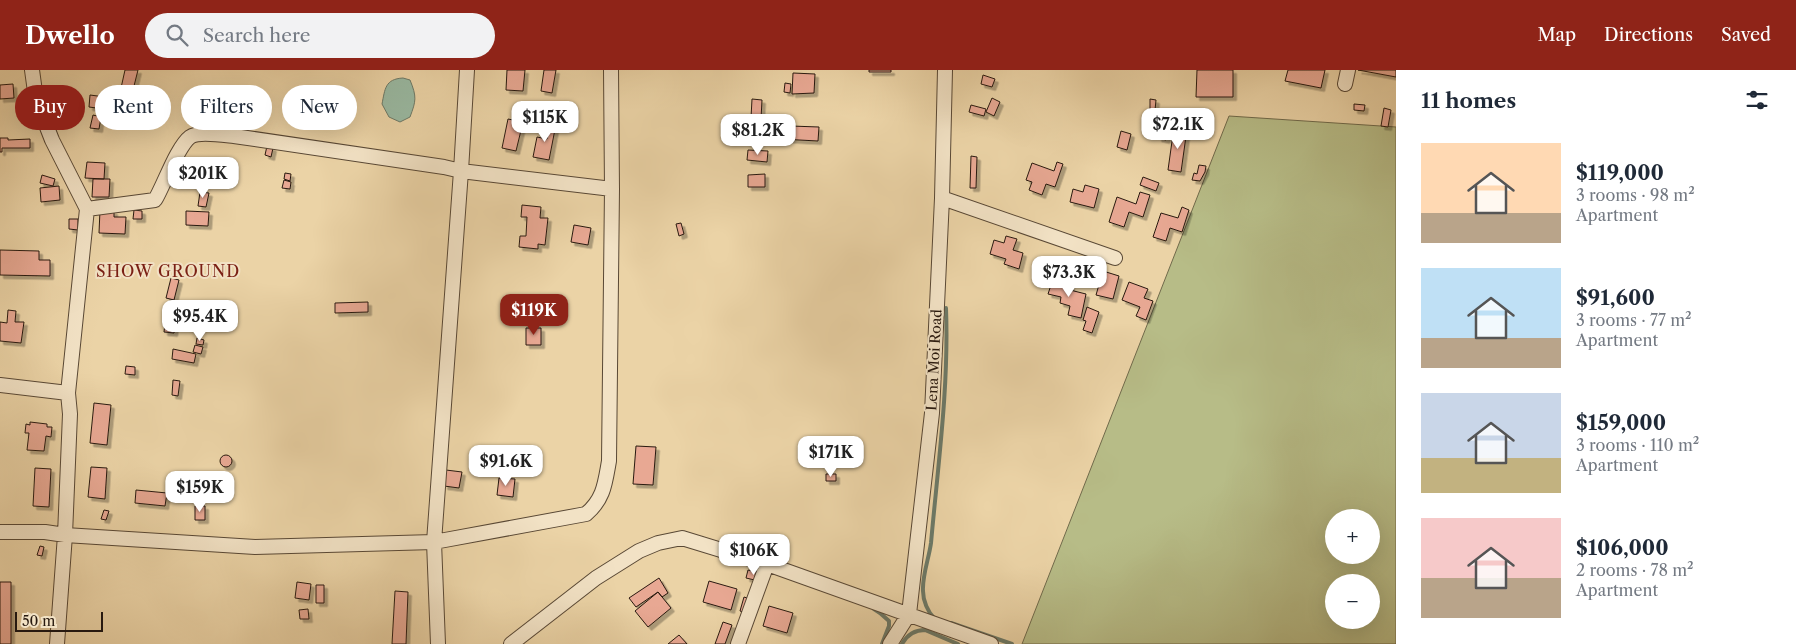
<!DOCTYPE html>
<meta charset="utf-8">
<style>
body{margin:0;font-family:"Libre Caslon Text",serif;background:#f2f2f3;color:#1f2937;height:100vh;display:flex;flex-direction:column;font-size:19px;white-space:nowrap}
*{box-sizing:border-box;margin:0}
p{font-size:16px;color:#747a83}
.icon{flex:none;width:28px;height:28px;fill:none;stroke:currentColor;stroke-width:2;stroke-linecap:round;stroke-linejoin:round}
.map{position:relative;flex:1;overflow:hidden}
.sheet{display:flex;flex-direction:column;background:#fff;width:400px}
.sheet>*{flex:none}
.banner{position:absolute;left:15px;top:15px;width:475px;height:45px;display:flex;gap:10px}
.controls{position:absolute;left:1325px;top:439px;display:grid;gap:10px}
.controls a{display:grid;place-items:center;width:55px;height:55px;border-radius:50%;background:#fff;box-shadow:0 5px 20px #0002;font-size:25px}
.scale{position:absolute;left:15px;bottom:12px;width:88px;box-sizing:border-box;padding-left:5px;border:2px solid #28190f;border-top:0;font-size:14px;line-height:18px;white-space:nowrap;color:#28190f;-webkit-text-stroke:4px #f2e2c5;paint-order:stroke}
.price{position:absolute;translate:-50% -42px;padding:0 11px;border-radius:10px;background:#fff;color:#222;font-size:16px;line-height:32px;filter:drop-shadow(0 1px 2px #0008)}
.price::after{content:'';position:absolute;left:50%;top:30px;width:15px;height:11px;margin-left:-8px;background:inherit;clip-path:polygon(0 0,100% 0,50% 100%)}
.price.current{background:#8f2418;color:#fff}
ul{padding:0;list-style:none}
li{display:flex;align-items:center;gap:15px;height:125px;padding:0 25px}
li span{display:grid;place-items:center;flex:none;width:140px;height:100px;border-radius:0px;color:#555}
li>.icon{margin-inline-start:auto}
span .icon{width:60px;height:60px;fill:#fffc;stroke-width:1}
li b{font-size:21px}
h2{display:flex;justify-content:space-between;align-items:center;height:60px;padding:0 25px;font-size:21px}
.chip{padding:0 18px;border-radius:22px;background:#fff;box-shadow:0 5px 20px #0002;font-size:18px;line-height:45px}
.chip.current{background:#8f2418;color:#fff}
header{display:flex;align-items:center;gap:30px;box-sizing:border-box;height:70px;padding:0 25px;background:#8f2418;color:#fff}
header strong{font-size:24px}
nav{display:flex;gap:28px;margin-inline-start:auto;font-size:18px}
.search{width:350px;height:45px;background:#f2f2f3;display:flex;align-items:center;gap:12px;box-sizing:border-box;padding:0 18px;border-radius:28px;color:#747a83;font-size:19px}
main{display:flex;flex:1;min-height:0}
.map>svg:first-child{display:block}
</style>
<header>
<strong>Dwello</strong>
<div class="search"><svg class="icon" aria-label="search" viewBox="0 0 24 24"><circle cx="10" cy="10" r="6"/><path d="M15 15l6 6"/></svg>Search here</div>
<nav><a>Map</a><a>Directions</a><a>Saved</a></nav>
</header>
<main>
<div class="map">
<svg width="1396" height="574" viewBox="0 0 1396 574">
<defs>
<filter id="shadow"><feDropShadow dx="3.5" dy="3.5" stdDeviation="0" flood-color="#0004"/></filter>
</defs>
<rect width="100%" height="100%" fill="#ebd3a6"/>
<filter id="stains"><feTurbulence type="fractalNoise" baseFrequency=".004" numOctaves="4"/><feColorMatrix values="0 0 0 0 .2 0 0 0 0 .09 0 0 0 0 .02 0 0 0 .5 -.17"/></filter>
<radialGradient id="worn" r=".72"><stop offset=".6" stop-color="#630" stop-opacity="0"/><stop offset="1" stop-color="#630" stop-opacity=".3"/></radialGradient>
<path fill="#b7bc87" stroke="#706a4b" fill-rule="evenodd" d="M1229,46L1396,57V574H1022ZM1334,448H1371V485H1334ZM1334,512H1371V550H1334Z"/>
<path fill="#99b9a2" stroke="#6c7967" d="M403,8L410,10C417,27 416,31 410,47L400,52L389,47L382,34C385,19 385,9 403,8Z"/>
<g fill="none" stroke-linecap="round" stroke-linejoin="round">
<path stroke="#6c7967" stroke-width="4" d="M874,539L880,543L889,551V556L882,574
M934,548C928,542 923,531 923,521C922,506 929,488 931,473C938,395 949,316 946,238
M951,553L1012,574
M902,574C907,565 914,560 925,560L958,574"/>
</g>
<path fill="#e8a893" stroke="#28190f" filter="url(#shadow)" d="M125,0H138L133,20L121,18Z
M507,0H525L523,21L506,20Z
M544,0H556L552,23L541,21Z
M869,0H891V2H869Z
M1197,0H1233V27H1196Z
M1288,0H1325L1321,18L1285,11Z
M1358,0H1396V7Z
M793,3L815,4L814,23L792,24Z
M983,5L995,9L992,17L981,14Z
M785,13L791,14L790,23L784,22Z
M13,14L14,28L0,29V15Z
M90,25L105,27L104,39L89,37Z
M992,28L1000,32L994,46L986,42Z
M752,29L762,30L760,68L750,67Z
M1150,29L1156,30L1155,40H1150Z
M1354,34L1365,35L1364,41L1354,40Z
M971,35L986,39L984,46L969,42Z
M1384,38L1391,40L1388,57L1381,56Z
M93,45L101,47L99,59L90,58Z
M551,48L557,49L549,90L533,87L537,67L547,69Z
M508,49L523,52L516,81L502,78Z
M762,55L819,57L818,71L762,68Z
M1160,56L1169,58L1166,70L1158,68Z
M1174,57L1187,59L1181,102L1168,100Z
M1121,61L1131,64L1127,80L1117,77Z
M0,68H8V70L30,69V78H2V82H0Z
M267,76L273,78L271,87L265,85Z
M748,80L768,81L767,92L747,90Z
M971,86L977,87L976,118H970Z
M87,92L105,93L104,109L85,108Z
M1057,92L1063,94L1055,117L1046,114L1042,125L1029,120L1032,112L1026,110L1032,93L1054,101Z
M1199,95L1206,96L1205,102L1200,111L1192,110L1194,103L1197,104Z
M285,103L291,104L290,111L284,109Z
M765,104V117H748V105Z
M42,105L55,109L53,116L40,113Z
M1143,107L1159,113L1156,121L1140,115Z
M93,109H110L109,127H92Z
M284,110L291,112L290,119L282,118Z
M1085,115L1099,119L1094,138L1070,132L1073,119L1083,122Z
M59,116L60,130L41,132L40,118Z
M200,122L209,123L206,137L198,136Z
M1140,122L1150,125L1143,147L1129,142L1124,157L1109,152L1117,127L1136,134Z
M522,135L541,137L540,148H548L545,175L538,174V179L519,177L520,166H526L527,147H521Z
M1182,137L1189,140L1182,162L1170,158L1166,171L1153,167L1161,143L1178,148Z
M100,140L114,141V147H126L125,164L99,163Z
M134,140L142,141V149H133Z
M186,141L209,142L208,156L186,155Z
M69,149H78V160L69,159Z
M681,153L684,164L679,166L676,154Z
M574,155L591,158L588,175L571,172Z
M1006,166L1017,169L1013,180L1023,183L1019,199L1004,194L1006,189L990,184L994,170L1004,173Z
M0,180L39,181V190H50V206L0,205Z
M1103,201L1119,206L1113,229L1096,225Z
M171,208L179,210L174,230L166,228Z
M1059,210L1071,213L1070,220L1086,224L1081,248L1068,245L1070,236L1060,233L1061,227L1048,224L1051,215L1058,216Z
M1129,212L1148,219L1144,228L1153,231L1146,250L1136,246L1140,237L1122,230Z
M368,232V242L335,243V233Z
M167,236L191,238L190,249L176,248L174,263L164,262Z
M1087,237L1099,242L1092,263L1083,260L1086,251L1083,250Z
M8,240L16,241L15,252H24L21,273L0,271V252L7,253Z
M526,258H541V275H526Z
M197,268L204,270L203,275L196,274Z
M195,275L203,277L201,284L193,282Z
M173,279L196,284L194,293L172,289Z
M126,296L135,297V305L125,304Z
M173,310L180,311L178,326L172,325Z
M94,333L111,335L107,375L90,373Z
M30,352L47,354V357H52L51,367L46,366L44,381L27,380L29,363H25L26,354L30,355Z
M636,376L656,377L653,415L633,414Z
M505,377L516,378L514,398L503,397Z
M220 391a6 6 0 1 1 12 0a6 6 0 1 1-12 0Z
M91,397L107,398L105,429L88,427Z
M35,398L51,399L49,437L33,436Z
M446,400L462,402L459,418L444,416Z
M826,404H836V411H826Z
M499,408L515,409L513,427L497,425Z
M218 415a6 6 0 1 1 12 0a6 6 0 1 1-12 0Z
M136,420L167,423L165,436L135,433Z
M195,436H205V450H195Z
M104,440L109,441L106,450L101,449Z
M40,476L44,477L42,486L37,485Z
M748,500L761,503L759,511L746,508Z
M659,508L668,523L662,527L658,522L636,537L629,528Z
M709,511L737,519L731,540L703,532Z
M0,512H11V574H0Z
M297,512L311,514L309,530L295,528Z
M316,515H324V533H316Z
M395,521L408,522L406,574H392Z
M658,522L671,538L648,557L635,541Z
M744,527L750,529L746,543L740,541Z
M769,536L793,543L787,563L763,556Z
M308,539L309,549H300L299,540Z
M723,552L732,555L725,574H715Z
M679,565L687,574H668Z"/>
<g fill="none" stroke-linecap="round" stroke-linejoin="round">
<defs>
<path id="minor" d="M32,0L36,29L52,70L87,139L68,323L70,344L65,465L57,574
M1345,14L1348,0
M942,128L1115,188
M87,139L155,130C164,115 177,77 190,67C198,61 224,65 234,66L444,97L461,101L612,119
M0,315L68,323
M0,462H45L65,465L255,477L434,472L586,444C604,429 605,413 609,391L612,119L611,0
M438,574L434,472L461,101L467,0
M511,574L596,508L639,481L658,473L682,468L767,494L991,574
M738,574L767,494
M890,574L909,544L932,343L942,128L945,0"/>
</defs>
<use href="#minor" stroke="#594835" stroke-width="16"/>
<use href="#minor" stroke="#f2e2c5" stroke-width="14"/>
</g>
<g text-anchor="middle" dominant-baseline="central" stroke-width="4" stroke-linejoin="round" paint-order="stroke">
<g font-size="14" fill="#28190f" stroke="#f2e2c5">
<text transform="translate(934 290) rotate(-87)">Lena Moi Road</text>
</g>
<g font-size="16" letter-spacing="1" fill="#7a1f14" stroke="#f2e2c5">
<text x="168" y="201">SHOW GROUND</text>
</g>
</g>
<rect width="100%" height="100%" filter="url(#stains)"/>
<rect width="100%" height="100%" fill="url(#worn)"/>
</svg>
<div class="controls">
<a>+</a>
<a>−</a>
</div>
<div class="scale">50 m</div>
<b class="price" style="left:545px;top:73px">$115K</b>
<b class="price" style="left:1178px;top:80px">$72.1K</b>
<b class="price" style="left:758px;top:86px">$81.2K</b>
<b class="price" style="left:203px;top:129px">$201K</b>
<b class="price" style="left:1069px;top:228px">$73.3K</b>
<b class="price current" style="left:534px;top:266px">$119K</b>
<b class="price" style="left:200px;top:272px">$95.4K</b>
<b class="price" style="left:831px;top:408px">$171K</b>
<b class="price" style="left:506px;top:417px">$91.6K</b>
<b class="price" style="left:200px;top:443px">$159K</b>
<b class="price" style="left:754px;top:506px">$106K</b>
<div class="banner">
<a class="chip current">Buy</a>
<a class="chip">Rent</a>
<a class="chip">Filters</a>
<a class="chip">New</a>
</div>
</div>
<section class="sheet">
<h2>11 homes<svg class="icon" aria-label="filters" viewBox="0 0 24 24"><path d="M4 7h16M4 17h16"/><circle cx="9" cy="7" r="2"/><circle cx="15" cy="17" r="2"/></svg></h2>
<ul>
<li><span style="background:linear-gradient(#ffd9b3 70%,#b9a48a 0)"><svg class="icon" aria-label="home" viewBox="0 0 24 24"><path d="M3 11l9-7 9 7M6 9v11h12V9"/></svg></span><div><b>$119,000</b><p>3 rooms · 98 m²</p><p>Apartment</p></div></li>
<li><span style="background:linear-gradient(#bfe0f5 70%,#b9a48a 0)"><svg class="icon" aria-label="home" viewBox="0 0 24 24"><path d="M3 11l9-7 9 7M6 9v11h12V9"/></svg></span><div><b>$91,600</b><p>3 rooms · 77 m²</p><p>Apartment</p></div></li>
<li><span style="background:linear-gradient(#c9d6e8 65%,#c2b280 0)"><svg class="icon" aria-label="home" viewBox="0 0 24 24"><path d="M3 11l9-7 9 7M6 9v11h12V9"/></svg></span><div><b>$159,000</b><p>3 rooms · 110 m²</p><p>Apartment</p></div></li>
<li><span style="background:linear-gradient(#f6c9c9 60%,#b9a48a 0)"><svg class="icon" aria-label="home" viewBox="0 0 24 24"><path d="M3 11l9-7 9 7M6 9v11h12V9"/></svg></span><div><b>$106,000</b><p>2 rooms · 78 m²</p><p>Apartment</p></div></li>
</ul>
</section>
</main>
